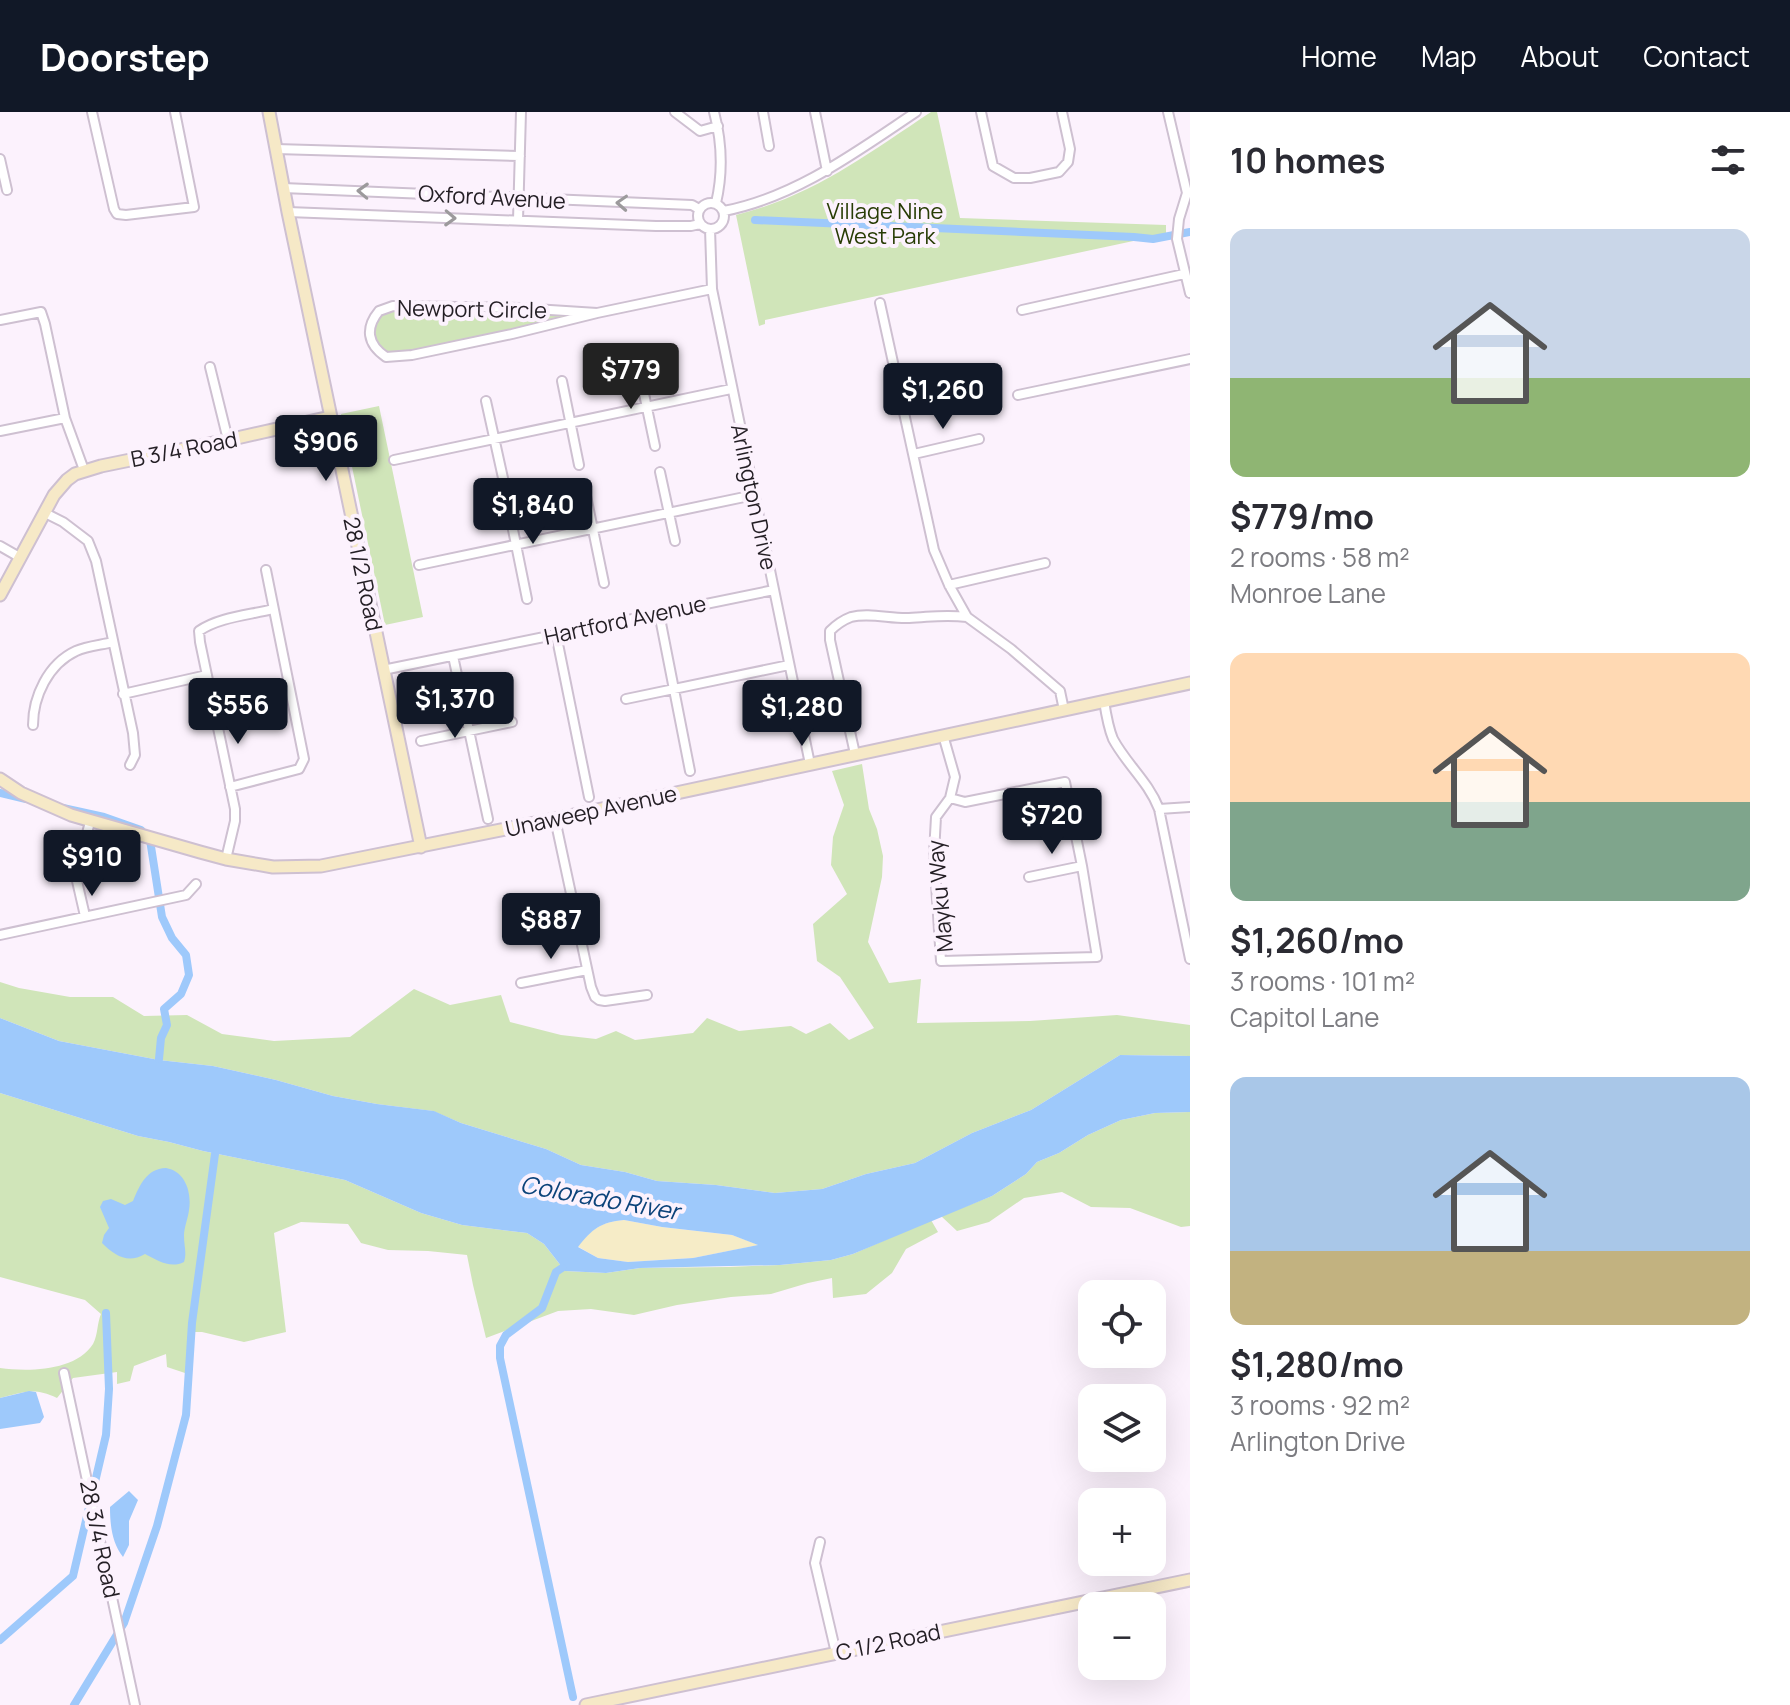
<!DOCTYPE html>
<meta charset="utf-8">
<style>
body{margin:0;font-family:Manrope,sans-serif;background:#f7f7f7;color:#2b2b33;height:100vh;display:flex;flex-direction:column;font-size:30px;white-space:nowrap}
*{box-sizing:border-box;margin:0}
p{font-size:26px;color:#7c7c81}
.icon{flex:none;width:44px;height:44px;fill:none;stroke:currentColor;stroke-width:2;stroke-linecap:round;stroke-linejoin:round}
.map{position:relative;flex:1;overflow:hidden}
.panel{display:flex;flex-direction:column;background:#fff;width:600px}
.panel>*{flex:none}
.controls{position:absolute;left:1078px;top:1168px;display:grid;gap:16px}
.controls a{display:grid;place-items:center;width:88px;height:88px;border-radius:16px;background:#fff;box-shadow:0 8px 32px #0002;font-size:40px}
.price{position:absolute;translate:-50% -68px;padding:0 18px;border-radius:8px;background:#111827;color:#fff;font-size:26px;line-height:52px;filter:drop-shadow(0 2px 4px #0008)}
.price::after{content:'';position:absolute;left:50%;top:48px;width:24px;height:18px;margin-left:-12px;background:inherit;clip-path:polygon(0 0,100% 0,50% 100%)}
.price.active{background:#222;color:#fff}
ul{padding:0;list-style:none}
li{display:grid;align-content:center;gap:16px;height:424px;padding:0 40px}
li span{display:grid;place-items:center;height:248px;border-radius:16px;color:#555}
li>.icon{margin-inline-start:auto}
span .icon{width:144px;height:144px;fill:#fffc;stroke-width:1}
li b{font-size:34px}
h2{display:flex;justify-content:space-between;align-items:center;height:96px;padding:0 40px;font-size:34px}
header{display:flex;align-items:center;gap:48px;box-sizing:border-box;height:112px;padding:0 40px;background:#111827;color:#fff}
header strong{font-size:38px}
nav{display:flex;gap:44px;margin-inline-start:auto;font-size:28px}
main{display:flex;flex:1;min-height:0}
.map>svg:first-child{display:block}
</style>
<header>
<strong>Doorstep</strong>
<nav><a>Home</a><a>Map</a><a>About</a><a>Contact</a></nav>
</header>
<main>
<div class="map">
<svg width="1190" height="1593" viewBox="0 0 1190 1593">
<rect width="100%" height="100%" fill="#fcf2fd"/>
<path fill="#d0e5b9" d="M931,0H937L960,106L1166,113V122L765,208V212L759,214L736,103C813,84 866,43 931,0Z
M402,197L571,202L569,206L404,241L389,242L378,235L372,218L379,203L390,198Z
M379,294L423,505L385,513L341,302Z
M862,652L869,697L877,717L883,744L882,765L868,830L889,871L921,867L917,911L1030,909L1117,903L1190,913V944L1120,943L1031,998L972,1021L915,1051L866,1062L822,1077L775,1081L716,1073L657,1069L625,1060L581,1053L546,1037L461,1011L433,999L377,992L333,984L276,968L213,954L159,948L59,929L0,906V870L19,876L70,885H113L144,904L187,903L222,922L274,929L350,925L414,877L450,893L501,883L510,910L561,923L596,927L616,919L635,928L693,921L707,906L739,919L791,914L806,922L830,911L849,928L874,916L840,865L817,849L813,812L847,782L831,753L833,725L844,693L832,659Z
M0,981L138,1024L169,1030L203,1039L345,1068L421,1101L462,1113L527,1121L544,1132L565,1159L606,1161L640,1156L728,1155L780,1153L831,1148L853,1142L931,1108L938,1120L906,1137L892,1161L866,1182L833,1186L832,1166L808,1171L771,1182L731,1185L677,1193L634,1203L591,1197L558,1199L486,1226L473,1173L467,1143L428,1139L388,1138L361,1131L348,1112L301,1110L274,1121L286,1220L244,1230L202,1220H195L185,1261L167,1255L166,1242L134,1254L130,1269L117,1272V1260L73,1266L57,1286C34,1275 24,1280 0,1286V1256C29,1260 76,1259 93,1232C98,1223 97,1211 101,1202L85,1188L0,1165Z
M1190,1000V1114L1181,1115L1130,1096L1091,1095L1062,1080L1024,1086L989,1110L957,1119L941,1104L992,1084L1026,1062L1037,1050L1059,1041L1088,1023L1121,1008L1155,1001Z"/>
<path fill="#f6ecc7" d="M624,1108L662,1115L732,1123L759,1133L693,1146L628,1150L598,1146L577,1134C593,1117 600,1110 624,1108Z"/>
<path fill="#9ec9fb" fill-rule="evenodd" d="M0,906L59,929L159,948L213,954L276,968L333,984L377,992L434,999L461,1011L546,1037L581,1053L625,1060L657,1069L716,1073L775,1081L822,1077L866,1062L915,1051L972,1021L1031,998L1120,943L1190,944V1000L1155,1001L1121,1008L1088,1023L1059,1041L1037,1050L1026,1062L992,1084L853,1142L831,1148L780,1153L640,1156L606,1161L565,1159L544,1132L527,1121L462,1113L421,1101L345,1068L203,1039L169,1030L138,1024L0,981ZM624,1108L662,1115L732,1123L758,1133L693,1146L628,1150L598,1146L578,1135C592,1117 601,1110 624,1108Z
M166,1056C185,1059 192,1080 189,1098C188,1107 184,1115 184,1124C184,1134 187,1141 184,1150C170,1157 157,1148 145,1142C128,1152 115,1144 102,1131L104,1123L109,1116L100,1095L103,1089L111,1087L125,1093L133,1089C140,1073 146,1057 166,1056Z
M29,1279L36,1280L44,1305L40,1311L0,1317V1286Z
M129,1379L138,1388L129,1409V1433L123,1445C112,1431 110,1413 110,1395Z"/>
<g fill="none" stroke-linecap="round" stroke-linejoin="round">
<path stroke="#9ec9fb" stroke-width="8" d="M755,108L1134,125L1153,127L1190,120
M0,681L26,687
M63,696L104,705L141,718L150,728L162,805L172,826L186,843L189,863L181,882L164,897L167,913L161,926L159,947
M562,1156L556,1160L542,1196L506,1223L500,1234V1246L573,1585
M0,1528L73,1464L106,1323L109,1277L106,1201
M74,1593L124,1511L157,1414L186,1303L192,1211L215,1042"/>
<defs>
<path id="street" d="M92,0L114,97L117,102L126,103L194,95L175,0
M675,0L700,19L718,14
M714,0C722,30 723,61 716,91
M763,0L769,34
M815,0L827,59
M981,0L993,54L1014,66H1030L1059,60L1068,50L1070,37L1062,0
M1168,0L1187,81L1179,107L1177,127L1190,181
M276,37L520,44
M0,47L7,78
M283,76L692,93L699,97
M698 104a13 13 0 1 1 26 0a13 13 0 1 1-26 0Z
M724,99C796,85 856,40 916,0
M288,100L656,114H691L700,112
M518,108L521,0
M710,117L712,177L810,652
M880,191L934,438L949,473L967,505L1011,537L1060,579L1064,598
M393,194L519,196L597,201L512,222L412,243L386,245C367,232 365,216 379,199Z
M1022,198L1184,162
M597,201L712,177
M0,208L41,200L45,212L65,306L84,358
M210,255L228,328
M639,258L655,334
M562,269L579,353
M1018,283L1190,247
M486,289L503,366
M0,319L65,306
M914,342L979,327
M394,348L731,277
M660,360L675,429
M584,374L604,471
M507,388L527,487
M45,401L63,410L88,429L96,449L133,621L135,643L130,653
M0,434L21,446
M419,453L754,383
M949,473L1045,451
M659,501L690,659
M556,522L589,685
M453,544L488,707
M383,558L774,478
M123,582L207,563
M626,587L789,553
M1104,589C1106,602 1108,615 1113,627C1127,653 1148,669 1159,697L1190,847
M33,613C33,585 48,552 76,539C87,534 101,533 113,530
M943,623L955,665L950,686L936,705L934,741L941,849L1097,845L1082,754L1065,670L965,690L950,686
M421,629L512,610
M855,642L830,528V519C836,513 843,508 851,505C869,500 891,507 909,506C931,505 944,502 967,505
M230,675L299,657L304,647L266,458
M1159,697L1190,695
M555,707L591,875L595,885L599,888L605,889L647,883
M226,747L235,709V697L200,530L199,519C219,505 250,503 273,497
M1029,765L1082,754
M85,804L77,769V758L90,710
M0,823L186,783L196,772
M521,871L587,858
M64,1261L135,1593
M820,1430L815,1451L836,1541"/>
<path id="secondary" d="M269,0L288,100L421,735
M0,483L54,383L67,368L75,362L101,354L228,328L330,305
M0,667L21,681L71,703L200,740L226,747L273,755L321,754L555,707L1190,571
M586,1593L1190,1468"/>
</defs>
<use href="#street" stroke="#cec0d1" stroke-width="12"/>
<use href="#secondary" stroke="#cec0d1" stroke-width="15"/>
<use href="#street" stroke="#fff" stroke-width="8"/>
<use href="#secondary" stroke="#f6e9c7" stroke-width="11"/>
</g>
<defs><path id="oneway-chevron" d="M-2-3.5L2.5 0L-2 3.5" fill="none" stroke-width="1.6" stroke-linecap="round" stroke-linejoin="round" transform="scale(2)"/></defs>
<g stroke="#9c9a9c">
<use href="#oneway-chevron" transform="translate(363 79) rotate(-178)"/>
<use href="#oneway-chevron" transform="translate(622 91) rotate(-177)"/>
<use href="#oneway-chevron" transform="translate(450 106) rotate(2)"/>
</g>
<g text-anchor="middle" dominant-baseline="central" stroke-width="8" stroke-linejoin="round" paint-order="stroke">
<g font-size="22" fill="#231e24" stroke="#fcf2fd">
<text transform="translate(492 85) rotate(3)">Oxford Avenue</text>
<text transform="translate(472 197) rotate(1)">Newport Circle</text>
<text transform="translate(184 337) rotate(-11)">B 3/4 Road</text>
<text transform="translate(754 385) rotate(78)">Arlington Drive</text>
<text transform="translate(363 462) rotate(78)">28 1/2 Road</text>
<text transform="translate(625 508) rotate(-12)">Hartford Avenue</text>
<text transform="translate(591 699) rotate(-12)">Unaweep Avenue</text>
<text transform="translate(940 784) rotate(-95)">Mayku Way</text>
<text transform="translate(100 1427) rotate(78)">28 3/4 Road</text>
<text transform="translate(888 1530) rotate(-12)">C 1/2 Road</text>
</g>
<g font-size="22" fill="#283c05" stroke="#fcf2fd">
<text x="885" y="99">Village Nine<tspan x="885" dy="25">West Park</tspan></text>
</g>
<g font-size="24" font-style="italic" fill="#0c437a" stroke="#fcf2fd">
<text transform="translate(600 1085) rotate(10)">Colorado River</text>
</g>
</g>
</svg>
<div class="controls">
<a><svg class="icon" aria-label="locate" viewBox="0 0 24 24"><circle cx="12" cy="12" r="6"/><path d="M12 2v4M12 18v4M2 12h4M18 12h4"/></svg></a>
<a><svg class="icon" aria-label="layers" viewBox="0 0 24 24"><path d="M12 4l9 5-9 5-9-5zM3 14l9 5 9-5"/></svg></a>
<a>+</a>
<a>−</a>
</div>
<b class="price active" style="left:631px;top:299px">$779</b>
<b class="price" style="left:943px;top:319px">$1,260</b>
<b class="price" style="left:326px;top:371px">$906</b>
<b class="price" style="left:533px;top:434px">$1,840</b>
<b class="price" style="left:455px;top:628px">$1,370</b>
<b class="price" style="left:238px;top:634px">$556</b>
<b class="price" style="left:802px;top:636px">$1,280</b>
<b class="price" style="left:1052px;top:744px">$720</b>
<b class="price" style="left:92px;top:786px">$910</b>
<b class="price" style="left:551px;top:849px">$887</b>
</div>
<section class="panel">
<h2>10 homes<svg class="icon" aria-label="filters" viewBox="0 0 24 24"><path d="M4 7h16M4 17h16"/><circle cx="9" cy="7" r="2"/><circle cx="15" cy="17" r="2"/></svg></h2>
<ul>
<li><span style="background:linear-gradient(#c9d6e8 60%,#8fb573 0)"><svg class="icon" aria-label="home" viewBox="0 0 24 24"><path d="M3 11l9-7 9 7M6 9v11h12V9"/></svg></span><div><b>$779/mo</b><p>2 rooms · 58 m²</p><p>Monroe Lane</p></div></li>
<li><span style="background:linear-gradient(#ffd9b3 60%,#7fa58c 0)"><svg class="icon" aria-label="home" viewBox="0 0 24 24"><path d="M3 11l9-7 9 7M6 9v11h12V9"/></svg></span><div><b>$1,260/mo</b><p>3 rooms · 101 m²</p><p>Capitol Lane</p></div></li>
<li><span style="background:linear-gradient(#a9c7e8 70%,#c2b280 0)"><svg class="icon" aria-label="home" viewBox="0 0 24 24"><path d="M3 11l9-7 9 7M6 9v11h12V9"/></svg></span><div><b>$1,280/mo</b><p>3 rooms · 92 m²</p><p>Arlington Drive</p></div></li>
</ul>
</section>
</main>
